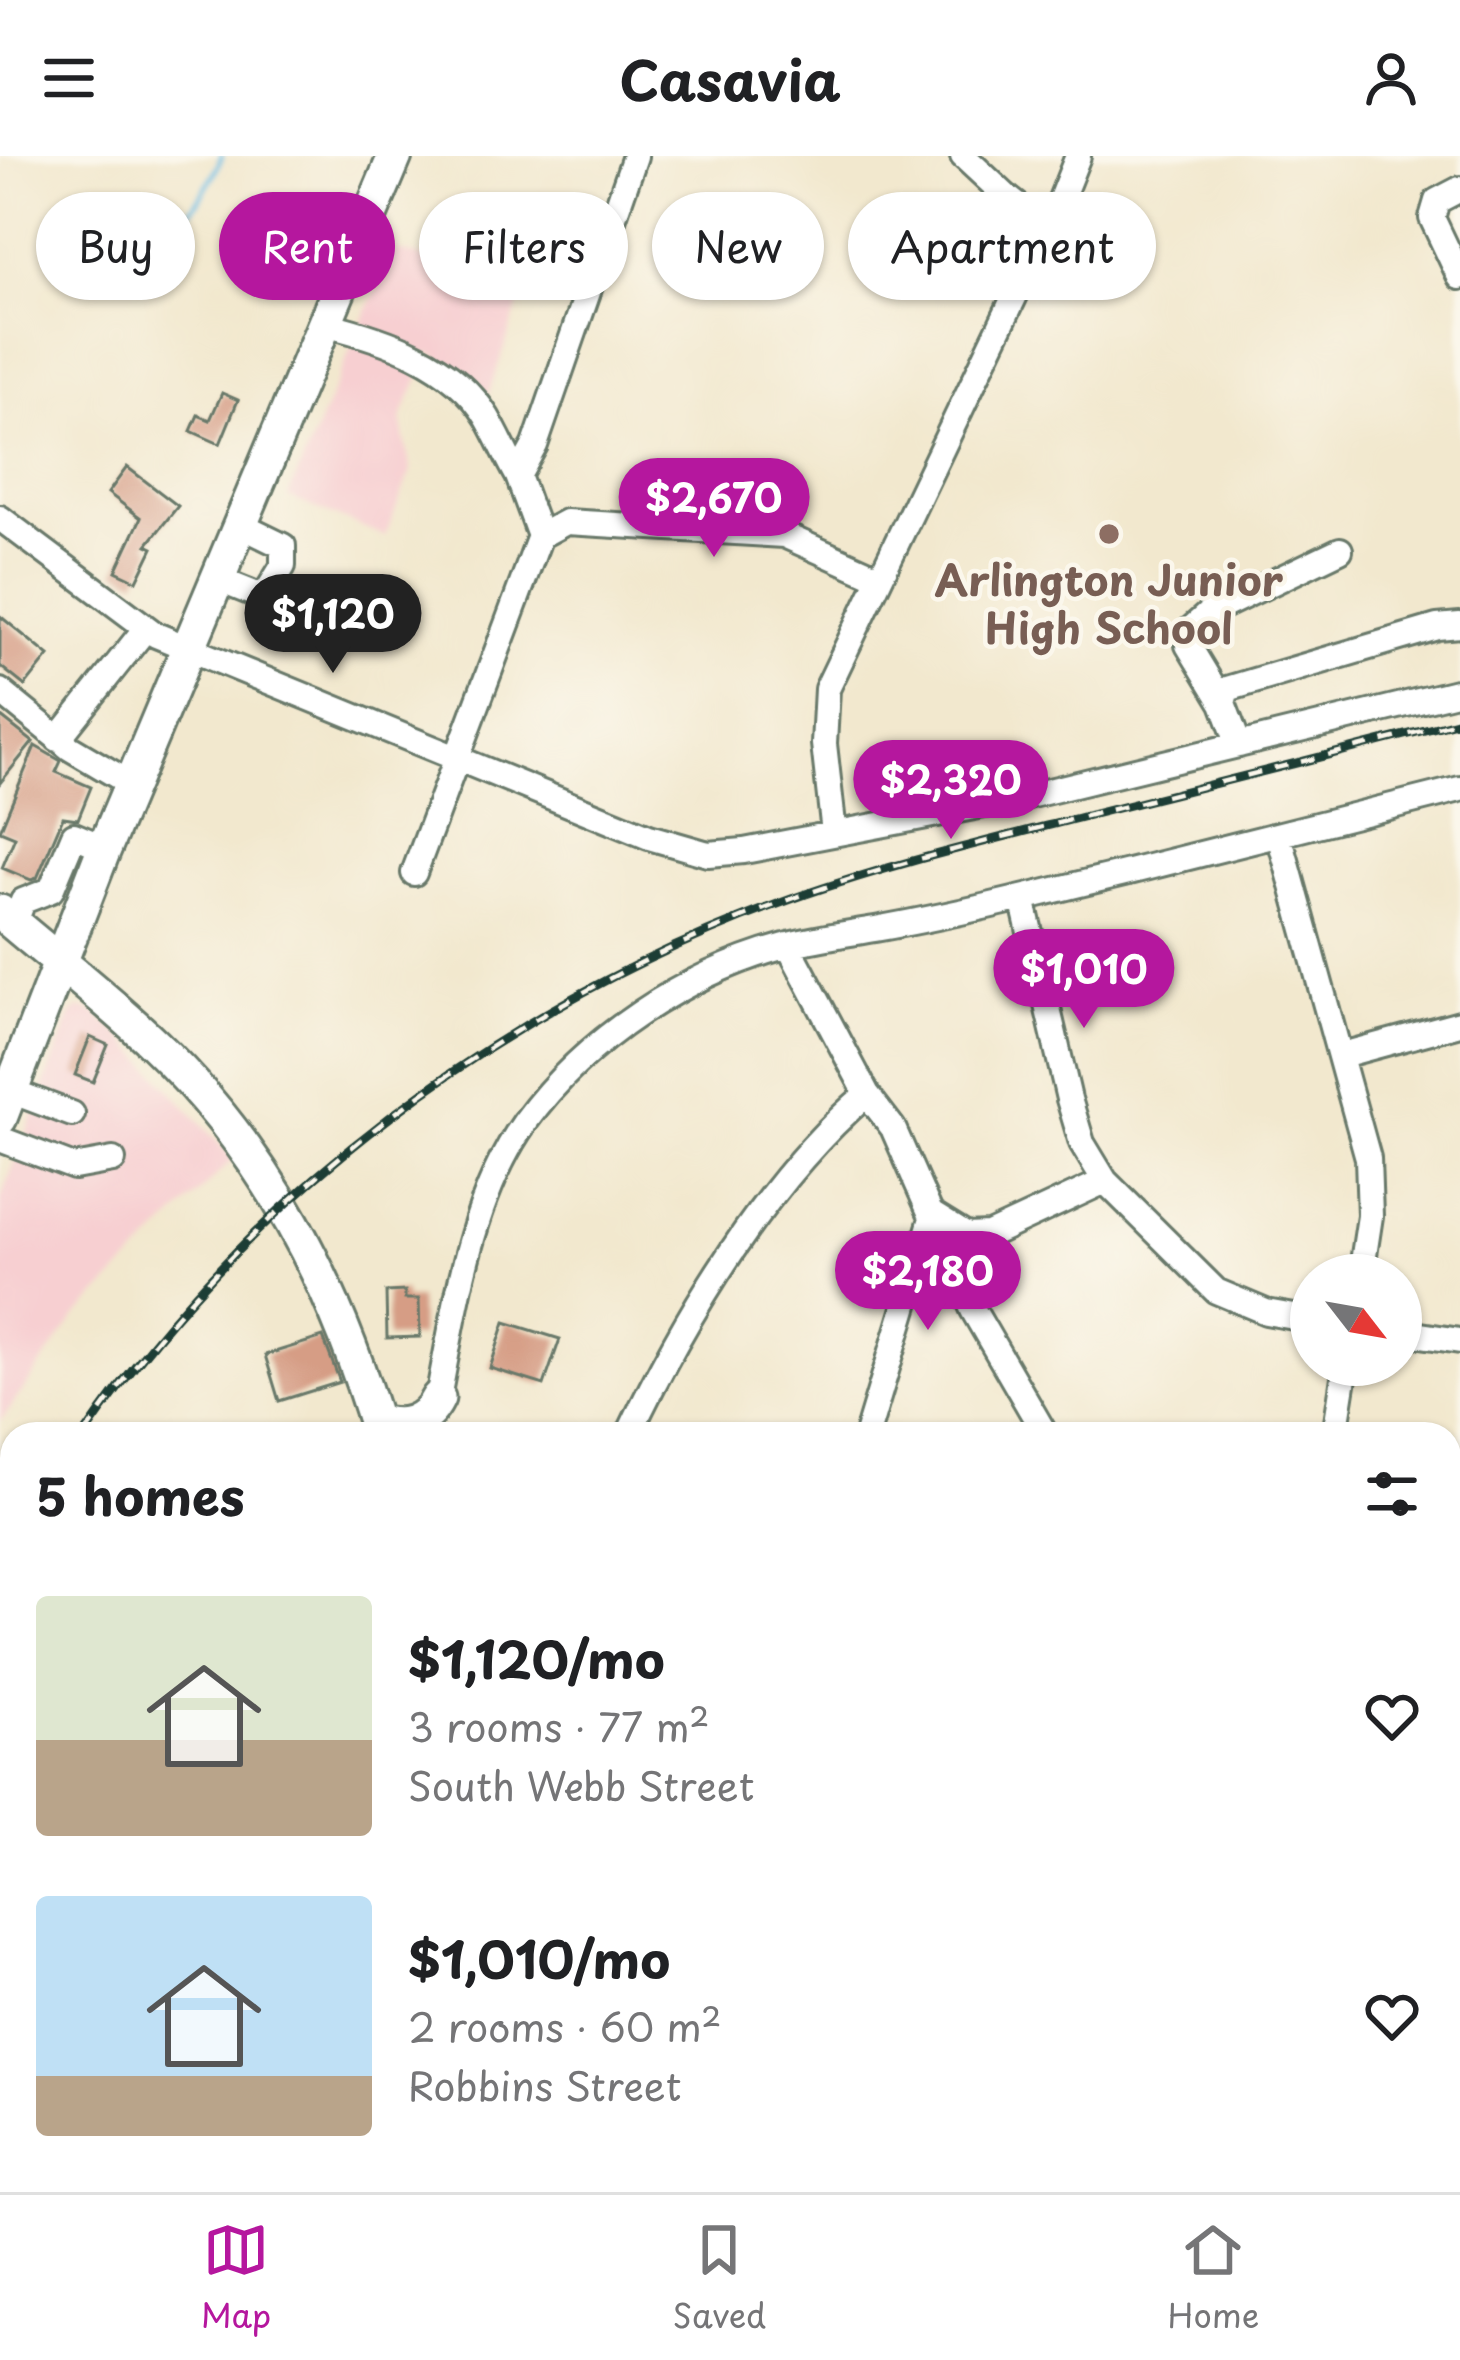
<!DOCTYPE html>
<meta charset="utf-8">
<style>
body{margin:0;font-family:"Playpen Sans",sans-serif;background:#f2f2f2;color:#202124;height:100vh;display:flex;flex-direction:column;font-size:45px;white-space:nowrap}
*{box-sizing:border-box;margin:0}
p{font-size:39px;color:#757577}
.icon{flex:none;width:66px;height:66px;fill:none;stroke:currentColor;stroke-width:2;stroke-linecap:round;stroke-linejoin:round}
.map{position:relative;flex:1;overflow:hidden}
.sheet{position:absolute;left:0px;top:1266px;width:1461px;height:771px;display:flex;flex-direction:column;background:#fff;border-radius:36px 36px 0 0;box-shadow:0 3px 9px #0004}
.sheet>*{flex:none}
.guide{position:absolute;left:36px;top:36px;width:1389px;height:108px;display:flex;gap:24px}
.needle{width:78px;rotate:121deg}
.buttons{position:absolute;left:1290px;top:1098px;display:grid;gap:24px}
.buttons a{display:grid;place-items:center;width:132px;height:132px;border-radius:50%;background:#fff;box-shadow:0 3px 9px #0004;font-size:60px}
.price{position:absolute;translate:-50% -102px;padding:0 27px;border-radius:42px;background:#b5179e;color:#fff;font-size:39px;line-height:78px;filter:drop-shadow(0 3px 6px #0008)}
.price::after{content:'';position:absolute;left:50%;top:72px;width:36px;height:27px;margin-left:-18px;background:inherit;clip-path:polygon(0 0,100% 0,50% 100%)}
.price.on{background:#222;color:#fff}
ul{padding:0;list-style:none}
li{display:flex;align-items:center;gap:36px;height:300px;padding:0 36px}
li span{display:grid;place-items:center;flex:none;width:336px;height:240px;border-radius:12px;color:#555}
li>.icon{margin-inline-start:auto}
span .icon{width:144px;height:144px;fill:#fffc;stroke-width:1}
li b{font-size:51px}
h2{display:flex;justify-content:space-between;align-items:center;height:144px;padding:0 36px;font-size:51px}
.pill{padding:0 42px;border-radius:54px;background:#fff;box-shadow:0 3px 9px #0004;font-size:42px;line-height:108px}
.pill.on{background:#b5179e;color:#fff}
header{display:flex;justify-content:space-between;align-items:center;height:156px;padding:0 36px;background:#fff;font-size:54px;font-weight:700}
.tab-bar{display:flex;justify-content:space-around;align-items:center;height:168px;border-top:3px solid #e0e0e0;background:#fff;font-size:33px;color:#757577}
.tab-bar a{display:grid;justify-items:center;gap:6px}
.tab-bar .on{color:#b5179e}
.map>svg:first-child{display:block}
</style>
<header><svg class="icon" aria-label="menu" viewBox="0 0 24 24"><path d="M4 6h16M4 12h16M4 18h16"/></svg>Casavia<svg class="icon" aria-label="person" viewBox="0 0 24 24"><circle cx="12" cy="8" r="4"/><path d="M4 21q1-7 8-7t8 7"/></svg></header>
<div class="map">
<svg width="1460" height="2036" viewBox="0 0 1460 2036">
<rect width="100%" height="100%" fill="#fbf7ec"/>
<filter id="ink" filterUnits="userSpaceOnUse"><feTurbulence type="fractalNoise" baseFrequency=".00833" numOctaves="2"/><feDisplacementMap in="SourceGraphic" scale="24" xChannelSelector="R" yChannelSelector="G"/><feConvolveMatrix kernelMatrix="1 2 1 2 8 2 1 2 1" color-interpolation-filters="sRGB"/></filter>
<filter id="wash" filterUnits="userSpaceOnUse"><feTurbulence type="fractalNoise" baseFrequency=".004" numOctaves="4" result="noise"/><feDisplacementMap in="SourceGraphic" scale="48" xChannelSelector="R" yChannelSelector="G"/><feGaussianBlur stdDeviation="2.7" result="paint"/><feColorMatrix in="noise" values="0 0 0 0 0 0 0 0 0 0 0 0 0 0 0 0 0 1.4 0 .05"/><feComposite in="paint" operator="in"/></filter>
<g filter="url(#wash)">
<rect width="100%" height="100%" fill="#f2e8ce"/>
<path fill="#f7cfd1" d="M393,93L525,132L488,239L430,196L401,263L411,315L385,380L288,341Z
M78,852L94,856L123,881L233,1003L74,1163L0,1266V1045L72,857Z"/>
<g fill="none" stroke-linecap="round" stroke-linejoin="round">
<path stroke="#69bfe6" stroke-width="4.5" d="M116,124C161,95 202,50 222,0"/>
</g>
<g id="blocks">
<path fill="#d69d85" d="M222,237L238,244L220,288L191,275L198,259L210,264Z
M127,311L178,350L147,389L153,392L137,425L116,415L141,362L108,337Z
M0,460L49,500L25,530L0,510Z
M0,560L33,586L0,627Z
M35,590L61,605L56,616L91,631L78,663L63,661L37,722L31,724L2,712L15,681L0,675Z
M90,881L108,889L93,926L75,919Z
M405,1135V1143H419L420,1181L387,1182L386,1136Z
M505,1166L560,1183L544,1229L490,1212Z
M323,1181L340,1226L279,1245L265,1199Z"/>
</g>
</g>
<g filter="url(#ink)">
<use href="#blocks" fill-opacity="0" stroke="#69796a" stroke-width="3"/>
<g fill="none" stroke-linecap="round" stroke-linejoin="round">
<defs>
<path id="minor" d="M963,0L1008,42L1046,72
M1460,33L1437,45L1432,62L1460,121
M325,168C384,183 453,205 487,261C498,280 507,301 518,320
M0,362L156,479L649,681L708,698L744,695L1016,643L1460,535
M540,380L566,366L784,379L880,422
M217,423L257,439L267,436L283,410V390L240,369
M0,535L70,592L131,628
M1223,547L1188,489L1191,473L1209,457L1340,394
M58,583L146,472
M1239,589L1223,547L1227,533L1437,471L1460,469
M834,677L824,588L827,533L1061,43L1078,0
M1279,679L1368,1002L1370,1060L1361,1119
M414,717L540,380L518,320L535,289L635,0
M1022,742L1069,943L1082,987L1105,1025L1216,1135L1266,1156L1311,1164
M14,769L23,745L51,734L74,679L105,692
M788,789L867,938L893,972L973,1154L1045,1278
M1342,899L1460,867
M11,935L72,958
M0,983L74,1011L113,1004
M1401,1176L1460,1185
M438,1242C456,1150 470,1043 525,966C586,882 686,817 785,790C814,782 845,778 875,773C926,764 976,753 1026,741C1171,706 1316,670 1460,633
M629,1278C684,1161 768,1022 867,938
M867,1278L933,1059L967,1080L989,1079L1105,1025
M1335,1278L1346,1209
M0,1481L12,1458
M0,1695L12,1697
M1449,1733L1460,1735
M332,2036L335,2025
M382,2036L385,2025
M416,2036L419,2025
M1213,2036L1215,2025"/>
<path id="major" d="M0,756C51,800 105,841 153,887C267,995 335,1129 379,1278
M0,962L102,698L395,0
M375,1264C401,1275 426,1267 438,1242
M284,2036L287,2025"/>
</defs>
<use href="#minor" stroke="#69796a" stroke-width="30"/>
<use href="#major" stroke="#69796a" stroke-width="39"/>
<use href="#minor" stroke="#fff" stroke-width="24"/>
<use href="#major" stroke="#fff" stroke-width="33"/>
<defs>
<path id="rail" d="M85,1278C251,1037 502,851 775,749C877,711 984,686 1090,659C1213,628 1337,597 1460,565
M0,1409L12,1388"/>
</defs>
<use href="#rail" stroke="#1f3d34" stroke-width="9"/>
<use href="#rail" stroke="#fbf7ec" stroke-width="4.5" stroke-dasharray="14" stroke-linecap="butt"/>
</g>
</g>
<circle fill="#8d6e63" stroke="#fbf7ec" stroke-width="4.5" cx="1109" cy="378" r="12"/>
<g text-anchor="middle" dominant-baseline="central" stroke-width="9" stroke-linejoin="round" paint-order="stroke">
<g font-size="42" font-weight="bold" fill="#785e54" stroke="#fbf7ec">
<text x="1109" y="422">Arlington Junior<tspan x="1109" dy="48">High School</tspan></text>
</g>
</g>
</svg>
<div class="buttons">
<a><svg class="needle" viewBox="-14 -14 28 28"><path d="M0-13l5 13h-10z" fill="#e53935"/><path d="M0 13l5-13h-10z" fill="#757577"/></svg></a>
</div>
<b class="price" style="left:714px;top:404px">$2,670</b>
<b class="price on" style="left:333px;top:520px">$1,120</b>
<b class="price" style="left:951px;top:686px">$2,320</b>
<b class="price" style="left:1084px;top:875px">$1,010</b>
<b class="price" style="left:928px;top:1177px">$2,180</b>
<div class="guide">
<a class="pill">Buy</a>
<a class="pill on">Rent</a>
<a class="pill">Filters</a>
<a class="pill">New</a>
<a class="pill">Apartment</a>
</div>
<section class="sheet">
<h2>5 homes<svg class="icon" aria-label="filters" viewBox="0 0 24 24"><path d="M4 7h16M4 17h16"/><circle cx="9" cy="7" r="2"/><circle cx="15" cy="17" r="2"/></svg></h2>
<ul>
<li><span style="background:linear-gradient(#dfe7d0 60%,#b9a48a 0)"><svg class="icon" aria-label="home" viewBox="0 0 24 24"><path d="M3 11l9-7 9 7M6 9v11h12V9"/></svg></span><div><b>$1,120/mo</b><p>3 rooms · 77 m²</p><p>South Webb Street</p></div><svg class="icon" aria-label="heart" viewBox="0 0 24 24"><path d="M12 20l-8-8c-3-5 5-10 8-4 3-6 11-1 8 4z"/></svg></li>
<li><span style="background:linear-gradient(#bfe0f5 75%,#b9a48a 0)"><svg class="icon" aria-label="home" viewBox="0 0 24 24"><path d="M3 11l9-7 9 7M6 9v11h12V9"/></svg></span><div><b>$1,010/mo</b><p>2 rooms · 60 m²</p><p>Robbins Street</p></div><svg class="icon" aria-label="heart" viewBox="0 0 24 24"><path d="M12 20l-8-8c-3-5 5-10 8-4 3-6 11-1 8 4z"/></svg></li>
</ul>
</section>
</div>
<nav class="tab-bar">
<a class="on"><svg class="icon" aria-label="map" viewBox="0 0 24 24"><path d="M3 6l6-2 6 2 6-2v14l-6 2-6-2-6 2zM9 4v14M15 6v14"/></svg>Map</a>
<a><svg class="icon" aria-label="saved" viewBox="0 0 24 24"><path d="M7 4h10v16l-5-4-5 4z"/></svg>Saved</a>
<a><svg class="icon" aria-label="home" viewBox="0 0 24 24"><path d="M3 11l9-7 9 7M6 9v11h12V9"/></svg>Home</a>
</nav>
